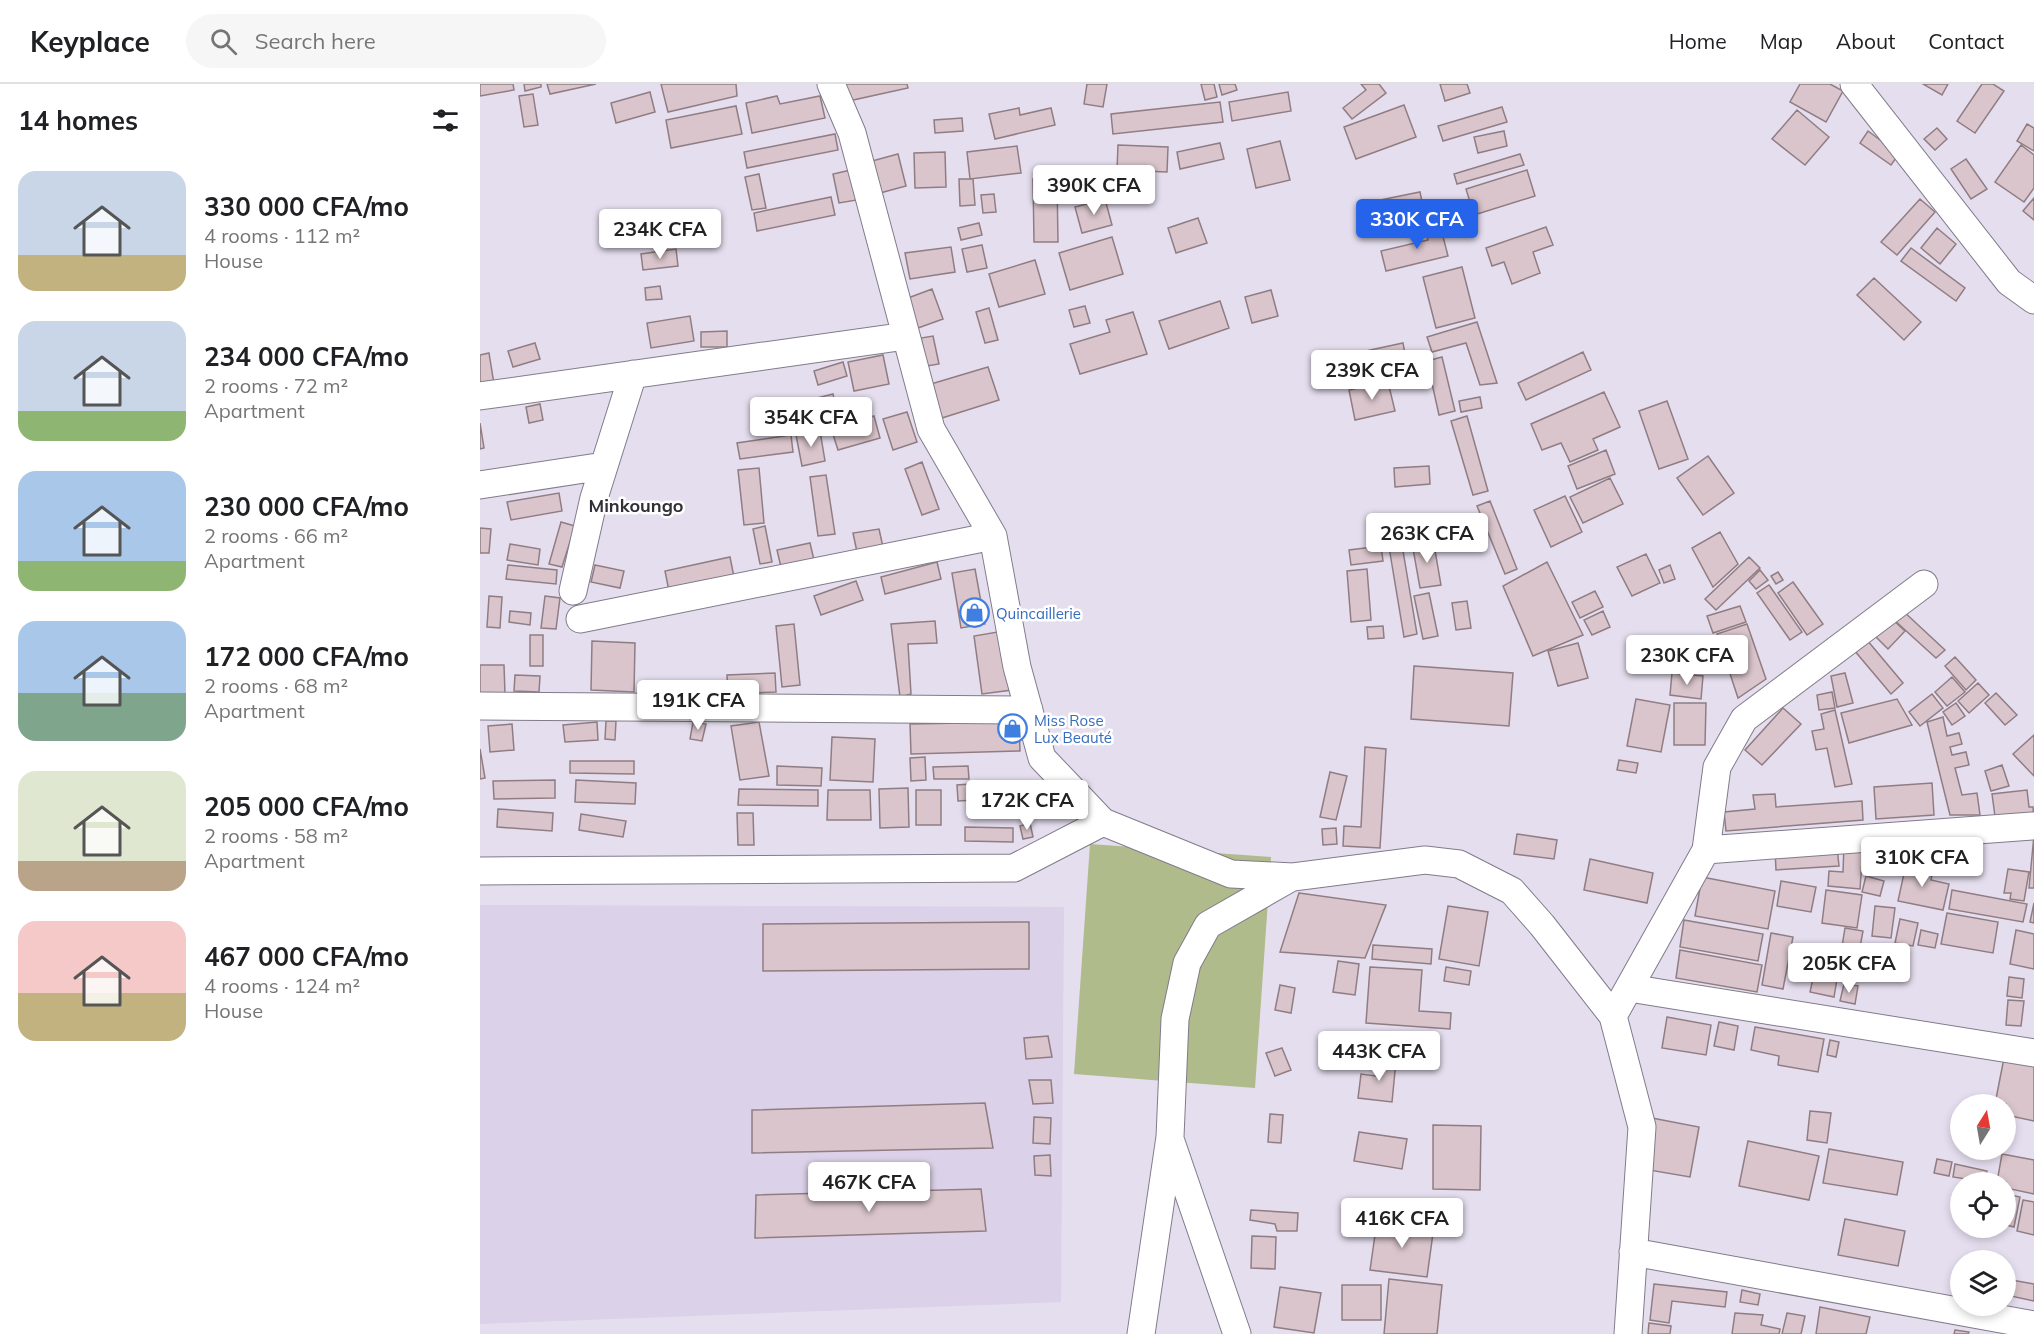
<!DOCTYPE html>
<meta charset="utf-8">
<style>
body{margin:0;font-family:Mulish,sans-serif;background:#f6f6f6;color:#202124;height:100vh;display:flex;flex-direction:column;font-size:22px;white-space:nowrap}
*{box-sizing:border-box;margin:0}
p{font-size:20px;color:#757577}
.icon{flex:none;width:33px;height:33px;fill:none;stroke:currentColor;stroke-width:2;stroke-linecap:round;stroke-linejoin:round}
.map{position:relative;flex:1;overflow:hidden}
.side{display:flex;flex-direction:column;background:#fff;width:480px}
.side>*{flex:none}
.needle{width:39px;rotate:11deg}
.buttons{position:absolute;left:1470px;top:1010px;display:grid;gap:12px}
.buttons a{display:grid;place-items:center;width:66px;height:66px;border-radius:50%;background:#fff;box-shadow:0 3px 9px #0003;font-size:30px}
.price{position:absolute;translate:-50% -51px;padding:0 14px;border-radius:6px;background:#fff;color:#222;font-size:20px;line-height:39px;filter:drop-shadow(0 2px 3px #0008)}
.price::after{content:'';position:absolute;left:50%;top:36px;width:18px;height:14px;margin-left:-9px;background:inherit;clip-path:polygon(0 0,100% 0,50% 100%)}
.price.selected{background:#2563eb;color:#fff}
ul{padding:0;list-style:none}
li{display:flex;align-items:center;gap:18px;height:150px;padding:0 18px}
li span{display:grid;place-items:center;flex:none;width:168px;height:120px;border-radius:18px;color:#555}
li>.icon{margin-inline-start:auto}
span .icon{width:72px;height:72px;fill:#fffc;stroke-width:1}
li b{font-size:26px}
h2{display:flex;justify-content:space-between;align-items:center;height:72px;padding:0 18px;font-size:26px}
header{display:flex;align-items:center;gap:36px;box-sizing:border-box;height:84px;padding:0 30px;background:#fff;border-bottom:2px solid #e0e0e0}
header strong{font-size:28px}
nav{display:flex;gap:33px;margin-inline-start:auto;font-size:21px}
.search{width:420px;height:54px;background:#f6f6f6;display:flex;align-items:center;gap:15px;box-sizing:border-box;padding:0 21px;border-radius:33px;color:#757577;font-size:22px}
main{display:flex;flex:1;min-height:0}
.map>svg:first-child{display:block}
</style>
<header>
<strong>Keyplace</strong>
<div class="search"><svg class="icon" aria-label="search" viewBox="0 0 24 24"><circle cx="10" cy="10" r="6"/><path d="M15 15l6 6"/></svg>Search here</div>
<nav><a>Home</a><a>Map</a><a>About</a><a>Contact</a></nav>
</header>
<main>
<section class="side">
<h2>14 homes<svg class="icon" aria-label="filters" viewBox="0 0 24 24"><path d="M4 7h16M4 17h16"/><circle cx="9" cy="7" r="2"/><circle cx="15" cy="17" r="2"/></svg></h2>
<ul>
<li><span style="background:linear-gradient(#c9d6e8 70%,#c2b280 0)"><svg class="icon" aria-label="home" viewBox="0 0 24 24"><path d="M3 11l9-7 9 7M6 9v11h12V9"/></svg></span><div><b>330 000 CFA/mo</b><p>4 rooms · 112 m²</p><p>House</p></div></li>
<li><span style="background:linear-gradient(#c9d6e8 75%,#8fb573 0)"><svg class="icon" aria-label="home" viewBox="0 0 24 24"><path d="M3 11l9-7 9 7M6 9v11h12V9"/></svg></span><div><b>234 000 CFA/mo</b><p>2 rooms · 72 m²</p><p>Apartment</p></div></li>
<li><span style="background:linear-gradient(#a9c7e8 75%,#8fb573 0)"><svg class="icon" aria-label="home" viewBox="0 0 24 24"><path d="M3 11l9-7 9 7M6 9v11h12V9"/></svg></span><div><b>230 000 CFA/mo</b><p>2 rooms · 66 m²</p><p>Apartment</p></div></li>
<li><span style="background:linear-gradient(#a9c7e8 60%,#7fa58c 0)"><svg class="icon" aria-label="home" viewBox="0 0 24 24"><path d="M3 11l9-7 9 7M6 9v11h12V9"/></svg></span><div><b>172 000 CFA/mo</b><p>2 rooms · 68 m²</p><p>Apartment</p></div></li>
<li><span style="background:linear-gradient(#dfe7d0 75%,#b9a48a 0)"><svg class="icon" aria-label="home" viewBox="0 0 24 24"><path d="M3 11l9-7 9 7M6 9v11h12V9"/></svg></span><div><b>205 000 CFA/mo</b><p>2 rooms · 58 m²</p><p>Apartment</p></div></li>
<li><span style="background:linear-gradient(#f6c9c9 60%,#c2b280 0)"><svg class="icon" aria-label="home" viewBox="0 0 24 24"><path d="M3 11l9-7 9 7M6 9v11h12V9"/></svg></span><div><b>467 000 CFA/mo</b><p>4 rooms · 124 m²</p><p>House</p></div></li>
</ul>
</section>
<div class="map">
<svg width="1554" height="1250" viewBox="0 0 1554 1250">
<rect width="100%" height="100%" fill="#e5deef"/>
<path fill="#dbd1e8" d="M0,821L584,823L581,1218L0,1240Z"/>
<path fill="#afbb8b" d="M610,760L791,773L775,1004L594,990Z"/>
<path fill="#d9c5cb" stroke="#907d83" stroke-width="1.5" d="M0,0H33L34,6L0,12Z
M44,0H61V3L45,7Z
M67,0H116L70,10Z
M181,0H256L257,12L188,28Z
M360,0H427L428,4L364,18Z
M607,0H627L623,23L604,20Z
M721,0H734L737,13L725,16Z
M739,0H755L757,6L742,11Z
M881,0H899L906,9L872,35L863,24L886,6Z
M960,0H987L990,9L965,17Z
M1320,0H1350L1363,7L1346,38L1310,18Z
M1443,0H1468L1462,11Z
M1502,0H1513L1524,7L1495,49L1477,37Z
M170,8L175,28L136,39L131,19Z
M808,8L811,27L752,37L749,18Z
M53,10L58,41L44,43L39,12Z
M297,12L300,20L340,12L345,34L272,49L266,19Z
M740,18L743,38L633,50L631,30Z
M924,21L936,53L876,75L864,43Z
M256,22L262,50L191,64L186,36Z
M1022,23L1027,38L963,57L958,42Z
M539,24L540,31L571,24L575,41L515,55L509,30Z
M1317,26L1349,53L1325,81L1292,55Z
M482,34L483,47L455,49L454,36Z
M1547,40L1554,44V67L1537,57Z
M1457,44L1467,55L1455,66L1444,55Z
M1024,47L1027,62L998,69L994,53Z
M1388,47L1419,70L1411,81L1380,59Z
M355,50L358,66L267,84L264,68Z
M800,57L810,96L776,104L767,65Z
M740,59L744,75L700,85L697,68Z
M638,61L688,63L687,88L637,86Z
M1541,61L1554,71V104L1544,118L1515,98Z
M537,62L541,89L490,95L487,68Z
M465,68L466,103L435,104L434,69Z
M418,70L426,102L400,109L392,77Z
M1040,70L1044,81L977,100L974,90Z
M1486,75L1507,105L1491,115L1471,85Z
M371,86L377,116L359,119L353,90Z
M1047,86L1055,112L994,131L986,105Z
M279,90L286,124L272,126L265,93Z
M479,95H493L495,121L480,122Z
M553,95H577L578,158H554Z
M940,108L945,132L900,141L895,117Z
M514,110L516,128L503,129L501,111Z
M351,113L355,131L277,147L274,129Z
M1554,114V136L1543,127Z
M625,115L632,141L602,149L595,123Z
M1440,115L1455,128L1417,171L1401,158Z
M718,134L727,159L696,169L688,144Z
M216,137L219,153L166,163L162,147Z
M959,137L968,172L906,187L901,167L948,156L944,141Z
M499,139L502,151L481,156L478,144Z
M1066,143L1073,161L1053,168L1060,189L1032,200L1024,178L1012,182L1006,164Z
M1457,144L1476,160L1460,180L1441,164Z
M632,153L643,190L590,206L579,169Z
M502,161L507,184L487,188L482,165Z
M471,163L475,188L430,195L425,169Z
M1431,164L1485,204L1476,217L1421,177Z
M196,165L198,182L163,186L161,170Z
M555,176L565,210L519,223L509,190Z
M982,183L995,234L956,244L943,193Z
M1394,194L1441,238L1424,256L1377,211Z
M180,202L182,215L166,216L165,204Z
M452,205L463,235L438,244L428,214Z
M791,206L798,232L772,239L765,213Z
M740,217L749,244L689,265L679,237Z
M605,222L610,239L594,243L589,226Z
M509,224L518,256L505,259L496,228Z
M653,228L667,270L600,290L590,260L630,248L626,236Z
M210,232L214,257L171,264L167,239Z
M997,238L1017,299L1000,301L986,259L952,268L947,253Z
M247,247V263H221V248Z
M453,252L459,280L447,282L441,254Z
M55,259L60,275L33,283L28,267Z
M923,259L928,286L887,295L881,268Z
M874,267L879,297L868,299L863,269Z
M1103,268L1111,286L1046,316L1038,299Z
M9,269L14,300L0,303V271Z
M403,271L409,300L374,307L368,278Z
M962,273L975,327L959,331L947,277Z
M363,278L367,292L338,301L334,287Z
M508,283L519,316L462,334L451,300Z
M908,298L915,327L875,336L869,306Z
M1124,308L1140,343L1113,355L1118,366L1090,378L1081,359L1062,366L1051,340Z
M353,310L358,333L342,336L337,314Z
M1000,313L1002,324L981,328L979,317Z
M1187,317L1208,375L1179,385L1159,327Z
M60,320L63,336L49,339L46,323Z
M427,328L437,358L413,366L403,335Z
M394,332L400,354L358,366L351,344Z
M987,332L1008,407L993,411L971,337Z
M0,339L4,364L0,365Z
M340,347L345,377L322,382L316,351Z
M311,351L313,368L260,375L257,359Z
M1126,366L1135,390L1097,405L1088,382Z
M1228,372L1254,409L1223,431L1197,394Z
M442,378L459,425L442,431L425,385Z
M949,382L950,400L915,403L914,384Z
M279,384L284,439L264,441L258,386Z
M346,391L355,450L338,452L330,393Z
M1130,394L1143,420L1103,439L1090,413Z
M79,409L82,427L31,436L27,418Z
M1085,412L1102,448L1071,463L1054,426Z
M1010,417L1037,485L1025,490L997,422Z
M81,438L95,442L82,483L69,480Z
M285,442L292,478L280,480L273,445Z
M0,444L11,445L9,469H0Z
M399,445L403,463L377,468L373,449Z
M1240,448L1258,480L1233,503L1212,464Z
M953,455L961,501L940,504L932,459Z
M330,459L334,476L301,483L297,466Z
M30,460L60,465L58,481L27,476Z
M922,461L937,550L924,553L909,463Z
M901,462L903,477L871,481L869,466Z
M1166,470L1180,499L1152,512L1137,483Z
M250,473L254,493L189,507L185,487Z
M1269,473L1280,484L1236,526L1225,515Z
M457,478L461,495L405,510L401,493Z
M1067,478L1103,551L1053,572L1023,502Z
M28,481L77,486L76,500L26,495Z
M115,481L144,487L140,504L111,498Z
M1190,481L1195,495L1184,499L1179,486Z
M495,485L505,540L481,544L472,489Z
M887,485L891,536L871,538L867,487Z
M1280,486L1288,496L1276,505L1269,497Z
M1298,488L1303,496L1296,500L1291,492Z
M376,497L383,516L341,531L334,512Z
M1313,498L1343,540L1327,551L1298,509Z
M1289,501L1322,548L1310,556L1277,509Z
M1115,507L1123,523L1100,534L1092,518Z
M949,509L958,552L943,555L934,512Z
M9,512L22,513L20,544L7,543Z
M65,512L80,514L76,545L61,544Z
M987,517L991,544L976,546L972,519Z
M1260,522L1266,538L1233,549L1227,532Z
M1422,526L1465,566L1456,574L1413,535Z
M30,527L51,529L50,541L29,538Z
M1123,527L1130,543L1112,551L1104,536Z
M1411,534L1425,547L1408,565L1394,551Z
M455,537L457,559L428,560L431,610L420,613L411,540Z
M314,540L320,601L302,603L296,542Z
M1267,540L1286,595L1258,614L1237,550Z
M903,542L904,554L888,555L887,543Z
M523,547L532,606L502,610L494,552Z
M50,551H63V582H50Z
M1387,556L1423,599L1411,610L1374,566Z
M112,557L155,559L154,608L111,606Z
M1197,557L1206,577L1181,588L1172,567Z
M1098,559L1108,594L1078,602L1068,567Z
M1475,573L1496,596L1486,606L1465,582Z
M0,581H24L25,610H0Z
M934,582L1033,589L1029,642L931,635Z
M295,589L296,608L248,610L247,591Z
M1192,589L1223,592L1221,615L1190,611Z
M1365,589L1373,619L1357,623L1351,592Z
M35,591L60,592L59,608L34,607Z
M1472,593L1485,608L1467,622L1455,608Z
M1498,599L1509,611L1489,629L1478,617Z
M1352,608L1355,624L1339,626L1337,611Z
M1516,609L1537,631L1525,641L1505,619Z
M1452,610L1463,624L1440,642L1429,628Z
M1156,615L1190,621L1181,668L1147,662Z
M1417,615L1432,641L1369,659L1361,629Z
M1194,619H1226L1225,661H1194Z
M1476,619L1485,632L1472,641L1463,628Z
M1303,624L1321,640L1282,681L1265,666Z
M1355,626L1372,700L1355,703L1347,664L1336,666L1332,647L1344,645L1341,630Z
M1463,633L1467,652L1479,649L1482,660L1470,663L1472,671L1486,668L1489,681L1475,684L1482,711L1497,709L1500,731H1470L1447,638Z
M126,637H136L135,656L125,655Z
M117,638L118,656L85,658L83,641Z
M213,638L226,640L222,657L210,655Z
M279,638L289,692L260,696L251,642Z
M539,638L540,667L431,670L430,640Z
M32,640L34,666L10,668L8,642Z
M1554,651V692L1533,670Z
M352,653L395,655L393,698L350,696Z
M885,663L906,665L900,764L863,762L864,742L881,743Z
M0,665L5,694L0,695Z
M445,673L446,696L431,697L430,674Z
M1139,676L1158,679L1156,689L1137,686Z
M90,677H154V690L90,689Z
M1522,681L1529,702L1511,707L1505,687Z
M297,682L342,684L341,702L297,701Z
M488,682L489,695H454L453,683Z
M850,688L867,692L856,736L840,733Z
M75,696V714L14,715L13,697Z
M96,696L156,699L155,720L95,718Z
M531,697L532,714L478,717L477,701Z
M1452,699L1454,731L1396,735L1394,703Z
M428,704L429,743L400,744L399,705Z
M259,705L338,706V722L258,721Z
M348,706H390L391,736H347Z
M436,706H461V741H436Z
M1547,706L1549,723H1553L1554,735L1516,740L1512,710Z
M1295,710L1296,723L1382,717L1383,736L1246,747L1244,728L1275,725L1273,711Z
M18,725L73,729L72,747L17,743Z
M257,729H273L274,761H258Z
M101,730L146,737L143,753L99,746Z
M550,739L553,753L543,755L540,742Z
M485,743L533,744V758L485,757Z
M856,744L857,760L843,761L842,745Z
M1037,750L1077,756L1074,775L1034,770Z
M1554,751V804H1549Z
M1364,760L1383,762L1380,805L1348,802L1349,787L1363,788Z
M1357,763L1359,782L1296,786L1295,766Z
M1110,775L1173,789L1167,819L1104,806Z
M1426,780L1453,785L1451,796L1469,800L1463,826L1418,817Z
M1528,785L1549,788L1544,817L1530,815L1531,809H1524Z
M1386,792L1404,797L1400,812L1382,808Z
M1222,793L1295,807L1288,845L1215,832Z
M1301,797L1336,803L1331,828L1297,822Z
M1346,806L1382,811L1377,844L1342,839Z
M1472,806L1547,820L1543,838L1469,825Z
M819,809L906,821L885,874L800,868Z
M1554,819V839L1550,838Z
M968,822L1008,828L999,882L959,875Z
M1395,822L1415,824L1411,854L1392,852Z
M1467,829L1518,838L1513,869L1461,860Z
M1420,835L1438,839L1433,862L1415,859Z
M1204,836L1283,850L1278,877L1200,863Z
M549,838V885L283,887V840Z
M1365,844L1383,847L1375,890L1358,887Z
M1441,846L1458,850L1455,864L1438,861Z
M1536,846L1554,850V885L1530,880Z
M1291,849L1313,853L1303,905L1282,901Z
M893,861L952,865L951,880L892,875Z
M1200,866L1282,881L1277,908L1196,894Z
M858,877L879,880L875,911L853,908Z
M890,883L942,886L939,927L971,929L970,945L886,939Z
M966,883L991,887L989,901L964,897Z
M1334,890L1357,895L1354,913L1330,908Z
M1529,893L1544,895L1542,914L1527,912Z
M1364,900L1378,902L1375,920L1360,917Z
M800,901L815,904L811,929L795,926Z
M1528,916L1544,917L1541,942L1526,941Z
M1187,933L1231,941L1226,971L1182,964Z
M1239,938L1258,942L1254,966L1234,962Z
M1275,943L1344,955L1338,988L1298,981L1299,972L1271,966Z
M568,952L572,973L546,975L544,954Z
M1350,956L1359,958L1356,973L1347,971Z
M802,964L811,986L795,992L786,969Z
M900,973L916,977L912,1018L878,1014L881,990L896,992Z
M1524,974L1554,980V1037L1526,1031V1020H1515Z
M549,996H571L573,1019L553,1020Z
M505,1019L513,1064L272,1069V1026Z
M1330,1027L1351,1029L1347,1059L1327,1056Z
M790,1030L803,1031L801,1059L788,1058Z
M554,1033L571,1034L570,1060L553,1059Z
M1172,1034L1219,1043L1210,1093L1163,1085Z
M953,1041L1001,1042L1000,1106L953,1105Z
M879,1048L927,1055L922,1085L874,1077Z
M1268,1057L1339,1072L1329,1116L1259,1102Z
M1349,1065L1423,1078L1417,1111L1343,1099Z
M1522,1070L1554,1076V1110L1526,1104V1098H1517Z
M570,1071L571,1092L555,1091L554,1072Z
M1457,1075L1472,1078L1469,1092L1454,1089Z
M1475,1080L1507,1087L1504,1098L1473,1093Z
M501,1105L506,1147L275,1154L276,1111Z
M1526,1110L1540,1113L1534,1143L1526,1141Z
M1543,1116L1554,1118V1151L1537,1147Z
M771,1126L818,1129L817,1147H797L795,1140L770,1136Z
M1365,1135L1425,1147L1418,1182L1358,1171Z
M897,1137L954,1142L947,1193L890,1186Z
M772,1152L796,1153L795,1185L771,1184Z
M909,1195L962,1201L957,1250H904Z
M1526,1195L1554,1200V1217L1526,1211Z
M1174,1200L1247,1208L1245,1223L1192,1217L1189,1239L1170,1236Z
M862,1201H901V1236H862Z
M800,1203L841,1209L834,1249L794,1243Z
M1262,1206L1280,1210L1278,1221L1260,1218Z
M1340,1223L1390,1233L1386,1250H1336Z
M1255,1229L1283,1231L1281,1241L1300,1245L1299,1250H1252Z
M1307,1229L1325,1232L1321,1250H1302Z
M1169,1239L1191,1242L1190,1250H1168Z
M1475,1246L1489,1248L1488,1250H1474Z"/>
<g fill="none" stroke-linecap="round" stroke-linejoin="round">
<defs>
<path id="street" d="M351,0L372,49L451,345L513,452L537,583L562,674L623,738L751,790L813,793L945,776L979,780L1032,807L1062,841L1133,932L1162,1043L1148,1250
M1374,0L1529,198L1554,216
M0,312L426,252
M0,401L124,382
M93,507L114,414L153,290
M100,535L513,452
M0,622L549,626
M1226,766L1237,683L1264,635L1444,500
M0,787L534,784L623,738
M1149,904L1554,969
M1133,932L1226,766L1552,742
M691,1058L757,1250
M1153,1168L1554,1241
M661,1250L690,1053L695,935L707,879L728,841L812,793"/>
</defs>
<use href="#street" stroke="#817b8b" stroke-width="29"/>
<use href="#street" stroke="#fff" stroke-width="27"/>
</g>
<defs>
<symbol id="shop-ring" viewBox="-11 -11 22 22"><circle r="9.5" fill="#fff" stroke="#3f7fe0" stroke-width="1.5"/><path d="M-5-2.5h2.3a2.7 3.5 0 0 1 5.4 0H5L5.5 6h-11ZM-1.5-2.5h3a1.5 2.3 0 0 0-3 0Z" fill="#3f7fe0"/></symbol>
</defs>
<g fill-rule="evenodd">
<use href="#shop-ring" x="478" y="512" width="33" height="33"/>
<use href="#shop-ring" x="516" y="628" width="33" height="33"/>
</g>
<g text-anchor="middle" dominant-baseline="central" stroke-width="5" stroke-linejoin="round" paint-order="stroke">
<g font-size="15" fill="#366cbe" stroke="#fff" text-anchor="start">
<text x="516" y="529">Quincaillerie</text>
<text x="554" y="636">Miss Rose<tspan x="554" dy="17">Lux Beauté</tspan></text>
</g>
<g font-size="18" font-weight="bold" fill="#322f36" stroke="#fff">
<text x="156" y="421">Minkoungo</text>
</g>
</g>
</svg>
<div class="buttons">
<a><svg class="needle" viewBox="-14 -14 28 28"><path d="M0-13l5 13h-10z" fill="#e53935"/><path d="M0 13l5-13h-10z" fill="#757577"/></svg></a>
<a><svg class="icon" aria-label="locate" viewBox="0 0 24 24"><circle cx="12" cy="12" r="6"/><path d="M12 2v4M12 18v4M2 12h4M18 12h4"/></svg></a>
<a><svg class="icon" aria-label="layers" viewBox="0 0 24 24"><path d="M12 4l9 5-9 5-9-5zM3 14l9 5 9-5"/></svg></a>
</div>
<b class="price" style="left:614px;top:132px">390K CFA</b>
<b class="price selected" style="left:937px;top:166px">330K CFA</b>
<b class="price" style="left:180px;top:176px">234K CFA</b>
<b class="price" style="left:892px;top:317px">239K CFA</b>
<b class="price" style="left:331px;top:364px">354K CFA</b>
<b class="price" style="left:947px;top:480px">263K CFA</b>
<b class="price" style="left:1207px;top:602px">230K CFA</b>
<b class="price" style="left:218px;top:647px">191K CFA</b>
<b class="price" style="left:547px;top:747px">172K CFA</b>
<b class="price" style="left:1442px;top:804px">310K CFA</b>
<b class="price" style="left:1369px;top:910px">205K CFA</b>
<b class="price" style="left:899px;top:998px">443K CFA</b>
<b class="price" style="left:389px;top:1129px">467K CFA</b>
<b class="price" style="left:922px;top:1165px">416K CFA</b>
</div>
</main>
